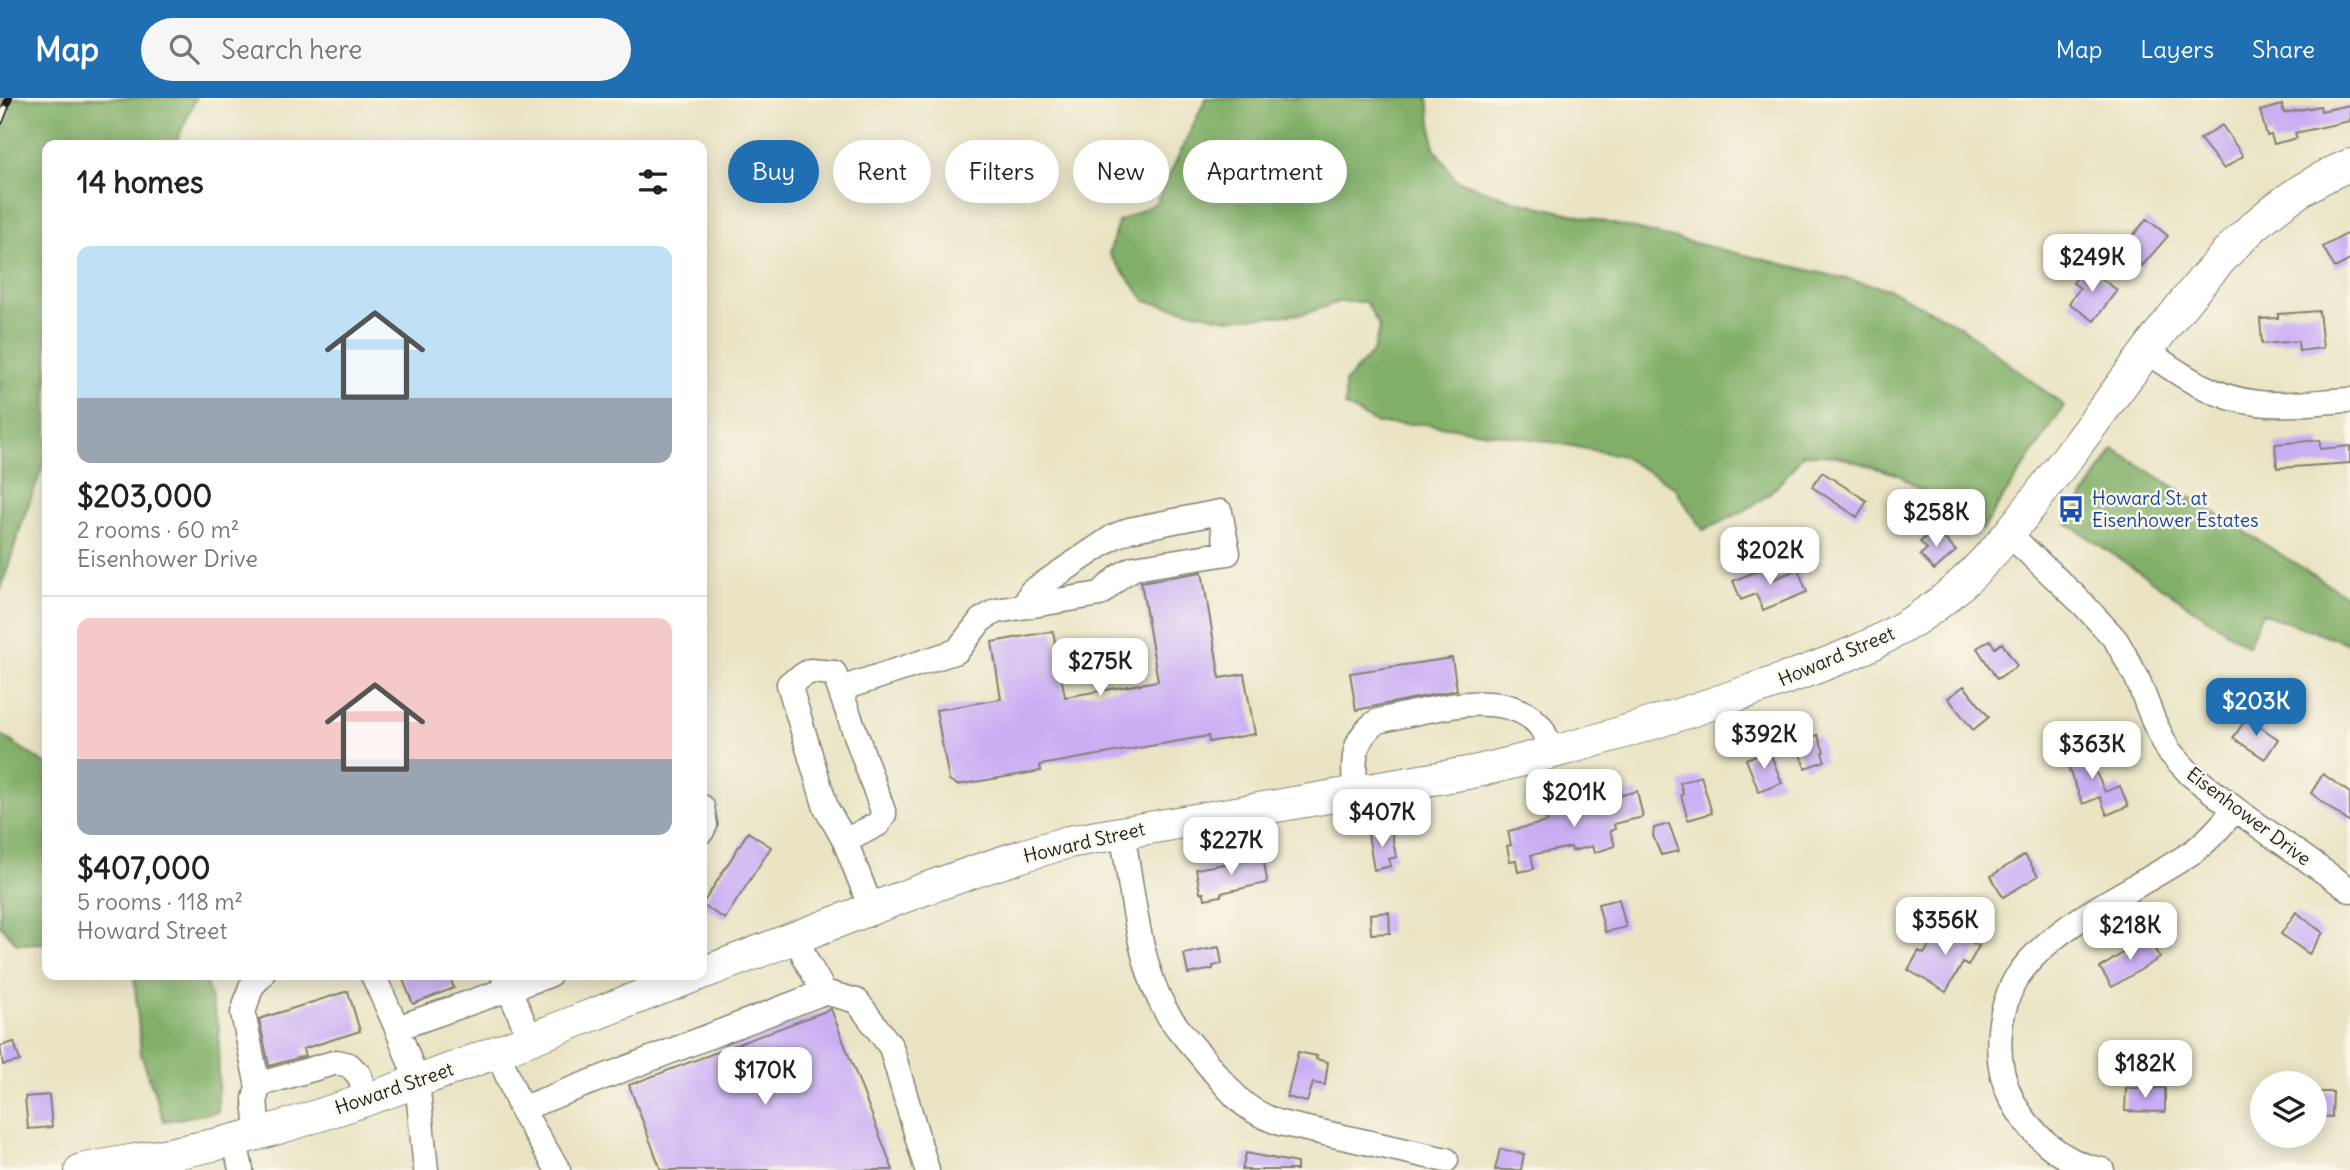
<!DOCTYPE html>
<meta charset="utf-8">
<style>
body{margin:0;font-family:Delius,sans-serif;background:#f6f6f6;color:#222;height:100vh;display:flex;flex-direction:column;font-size:26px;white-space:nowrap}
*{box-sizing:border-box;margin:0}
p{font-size:23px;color:#767676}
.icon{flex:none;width:38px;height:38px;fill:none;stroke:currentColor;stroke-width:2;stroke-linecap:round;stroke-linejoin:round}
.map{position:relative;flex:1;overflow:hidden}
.side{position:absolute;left:42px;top:42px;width:665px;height:840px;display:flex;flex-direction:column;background:#fff;border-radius:14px;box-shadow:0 4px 18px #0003}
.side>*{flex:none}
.banner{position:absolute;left:728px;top:42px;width:665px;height:63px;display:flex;gap:14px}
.controls{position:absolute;left:2250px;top:973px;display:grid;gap:14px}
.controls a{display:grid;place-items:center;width:77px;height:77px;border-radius:50%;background:#fff;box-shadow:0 4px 18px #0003;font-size:35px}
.price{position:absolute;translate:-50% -60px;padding:0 16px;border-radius:14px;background:#fff;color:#222;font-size:23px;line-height:46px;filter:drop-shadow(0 2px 4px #0008)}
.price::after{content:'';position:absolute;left:50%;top:42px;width:21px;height:16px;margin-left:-10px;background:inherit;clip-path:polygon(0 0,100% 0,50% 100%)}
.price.current{background:#1f6fb2;color:#fff}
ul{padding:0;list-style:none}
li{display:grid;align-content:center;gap:14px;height:371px;padding:0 35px}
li+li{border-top:2px solid #e0e0e0}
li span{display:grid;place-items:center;height:217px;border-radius:14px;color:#555}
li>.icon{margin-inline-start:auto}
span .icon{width:126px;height:126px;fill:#fffc;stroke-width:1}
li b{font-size:30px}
h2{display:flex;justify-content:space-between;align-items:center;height:84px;padding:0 35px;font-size:30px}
.chip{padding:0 24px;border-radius:32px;background:#fff;box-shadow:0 4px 18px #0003;font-size:24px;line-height:63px}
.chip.current{background:#1f6fb2;color:#fff}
header{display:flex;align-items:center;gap:42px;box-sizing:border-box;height:98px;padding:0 35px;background:#1f6fb2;color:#fff}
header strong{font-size:33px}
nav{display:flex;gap:38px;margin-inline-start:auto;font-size:24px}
.search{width:490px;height:63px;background:#f6f6f6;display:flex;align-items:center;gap:18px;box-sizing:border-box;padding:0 24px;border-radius:38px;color:#767676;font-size:26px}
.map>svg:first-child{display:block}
</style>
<header>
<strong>Map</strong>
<div class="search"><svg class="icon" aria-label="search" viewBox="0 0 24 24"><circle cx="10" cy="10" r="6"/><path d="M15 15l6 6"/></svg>Search here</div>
<nav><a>Map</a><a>Layers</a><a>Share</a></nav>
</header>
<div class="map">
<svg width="2350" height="1072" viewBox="0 0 2350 1072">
<rect width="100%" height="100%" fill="#fbf7ec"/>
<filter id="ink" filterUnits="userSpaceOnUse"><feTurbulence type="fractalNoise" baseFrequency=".0143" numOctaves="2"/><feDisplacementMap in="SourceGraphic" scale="14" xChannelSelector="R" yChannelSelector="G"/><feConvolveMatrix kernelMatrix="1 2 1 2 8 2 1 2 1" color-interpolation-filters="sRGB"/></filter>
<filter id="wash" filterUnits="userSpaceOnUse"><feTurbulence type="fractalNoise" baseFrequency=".00686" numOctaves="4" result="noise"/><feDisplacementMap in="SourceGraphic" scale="28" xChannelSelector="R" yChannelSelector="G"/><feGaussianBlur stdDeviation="1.57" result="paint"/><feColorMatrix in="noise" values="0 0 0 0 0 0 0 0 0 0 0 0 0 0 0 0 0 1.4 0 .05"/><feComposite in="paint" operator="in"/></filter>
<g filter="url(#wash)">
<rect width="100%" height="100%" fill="#eae4c4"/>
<path fill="#81af68" stroke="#4e6642" stroke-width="2" d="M0,0H196L175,47H47V357L24,419L0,494Z
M1206,0H1428L1434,49L1456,82L1508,101L1889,191L1960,228L2064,308L1982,432L1940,407L1899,377L1837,358L1803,356C1774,399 1749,413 1703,432L1673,388L1619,357L1540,342L1424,326H1378L1345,308V284L1373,253L1380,230L1366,204H1338L1304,216L1227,221L1146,203L1109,156L1118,124L1156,105Z
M2114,351L2350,500V546L2262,515L2248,548L2067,425Z
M0,636L47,667V845L17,846L0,827Z
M134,877H204L219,930L218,1014L164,1023L141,956Z"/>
<g id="blocks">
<path fill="#c9aef4" d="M2282,7L2284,15L2320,8L2321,13L2350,7V23L2295,35L2297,40L2274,46L2271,37L2267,38L2260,13Z
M2222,27L2243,58L2224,71L2200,41Z
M2147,121L2168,138L2142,168L2122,150Z
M2350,134V162L2335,170L2323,149Z
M2085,169L2117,192L2094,223L2069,205L2080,190L2073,185Z
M2319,213L2323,250L2299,253L2298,243L2262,246L2260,221L2278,220V216Z
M2320,342V351L2350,348V365L2277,370L2275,346Z
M1822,374L1867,403L1857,419L1812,389Z
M1935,430L1956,453L1934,472L1920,457L1927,451L1920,444Z
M1767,469L1772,482L1798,471L1807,494L1763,512L1756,496L1741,502L1733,483Z
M1202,474L1220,580L1244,576L1255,636L1209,644L1208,638L1040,667L1041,673L957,687L949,682L936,612L1001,601L992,544L1053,533L1065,599L1158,583L1141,484Z
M1990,542L1995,550L2002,545L2017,568L1997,581L1977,550Z
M1452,560L1457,592L1356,612L1350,575Z
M1964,588L1989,619L1973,632L1948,600Z
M2247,620L2278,641L2265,661L2233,640Z
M1818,637L1824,654L1822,655L1825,663L1805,670L1796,645Z
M2083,646L2105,694L2120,688L2128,708L2107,717L2100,699L2083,706L2062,655Z
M1769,652L1782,685L1759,694L1746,661Z
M2323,676L2350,695V725L2311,695Z
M1701,678L1712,715L1688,722L1681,697L1683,696L1680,685Z
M1637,693L1643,719L1614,726L1615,731L1610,733L1615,748L1594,755L1592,748L1572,753L1571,749L1531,757L1534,771L1518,774L1516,762L1510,763L1507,748L1511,747L1508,733L1547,724L1545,718Z
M1669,726L1679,753L1661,757L1653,738L1654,730Z
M1391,731L1396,759L1389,761L1391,768L1374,772L1368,736Z
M748,734L771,749L725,821L702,807Z
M2025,757L2038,778L2003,799L1991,778Z
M1263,759L1267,782L1266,785L1221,795V798L1205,801L1204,795H1200L1196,771Z
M1619,801L1626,829L1605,834L1598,806Z
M1389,814L1390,835L1371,836L1370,816Z
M2296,814L2323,835L2309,856L2281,836Z
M1952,824L1977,839L1973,845L1979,848L1968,868L1963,865L1946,894L1908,872L1919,853L1924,856L1940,830L1946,833Z
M2147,839L2160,860L2112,889L2100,870Z
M1219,849L1222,866L1213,868V871L1188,876L1184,856Z
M401,877H449L454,890L413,906Z
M348,893L360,933L303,951L305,958L269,968L259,921Z
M831,911L893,1072H661L629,987Z
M14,944L20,963L3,967L0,948Z
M1298,954L1317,958L1316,961L1328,964L1325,987L1313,985L1307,1004L1287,999Z
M2126,990H2165V1014L2125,1013Z
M2315,994H2333L2332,1019L2315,1018Z
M49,997L52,1029L28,1031L25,999Z
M1500,1051L1524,1056L1521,1072H1495Z
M1246,1055L1297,1065V1072H1242Z"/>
</g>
</g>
<g filter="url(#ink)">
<use href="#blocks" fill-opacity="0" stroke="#838070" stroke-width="2"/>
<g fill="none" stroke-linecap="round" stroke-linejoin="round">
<defs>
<path id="minor" d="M2147,253C2181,278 2216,301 2258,305C2288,309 2320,303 2350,302
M2009,436L2083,506L2116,542L2137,580L2154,624L2168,652L2190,676L2235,711L2350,792
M840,591L957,553L981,522L996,513L1100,496L1120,478L1134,470L1228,455L1220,414L1129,432L1113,439L1031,494L1025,508
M1355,694C1354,664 1350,642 1378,623C1422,614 1505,587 1539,627C1545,634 1549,647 1554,656
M702,709L705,727L702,733
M1122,733C1132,789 1138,867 1167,915C1179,934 1196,951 1210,969C1235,998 1242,1011 1280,1025L1446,1062
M845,743L878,726L884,716L834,575L810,573L789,586L826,710L845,743L871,810
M797,839L806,862L824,894
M373,877L397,930
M503,877L530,940
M497,952L521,1011L558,1072
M258,989L243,915L251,889L262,877
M521,1011L824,894L857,903L891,949L927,1072
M258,1035L255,1001L258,989L267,984L337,964L349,967L359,977L367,1001
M235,1042L241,1072
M426,1072L417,983L397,930L549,877
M2102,1072C2063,1066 2030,1036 2012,1002C2000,978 1997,951 2001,924C2004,909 2008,893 2017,879C2054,823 2139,791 2194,753C2210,741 2223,726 2235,711"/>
<path id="major" d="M702,875C823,830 943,780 1068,744L1473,674C1558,655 1641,630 1723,602C1805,574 1892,549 1957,490C1996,456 2027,413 2058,372C2092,326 2127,280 2161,234C2213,166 2268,100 2350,67
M81,1072C144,1060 207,1051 268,1033C414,990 555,930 697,877"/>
</defs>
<use href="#minor" stroke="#838070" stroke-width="27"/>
<use href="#major" stroke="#838070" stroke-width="34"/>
<use href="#minor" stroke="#fff" stroke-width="24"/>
<use href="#major" stroke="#fff" stroke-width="32"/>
<defs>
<path id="rail" d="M0,23L9,0"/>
</defs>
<use href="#rail" stroke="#1c1c1c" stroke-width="8"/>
<use href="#rail" stroke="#fbf7ec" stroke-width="5" stroke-dasharray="16" stroke-linecap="butt"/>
</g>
</g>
<defs>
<symbol id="bus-bare" viewBox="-9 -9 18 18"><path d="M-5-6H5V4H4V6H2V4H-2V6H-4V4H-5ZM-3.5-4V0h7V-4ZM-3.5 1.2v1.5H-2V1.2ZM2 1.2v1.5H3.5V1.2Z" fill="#1a4fb4" stroke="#fbf7ec" stroke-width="2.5" paint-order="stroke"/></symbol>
</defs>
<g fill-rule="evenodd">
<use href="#bus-bare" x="2052" y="392" width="38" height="38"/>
</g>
<g text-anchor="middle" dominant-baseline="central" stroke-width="5" stroke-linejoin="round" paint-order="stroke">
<g font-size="19" fill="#164399" stroke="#fbf7ec" text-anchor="start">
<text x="2092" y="400">Howard St. at<tspan x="2092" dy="22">Eisenhower Estates</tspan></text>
</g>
<g font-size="19" fill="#1c1c1c" stroke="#fbf7ec">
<text transform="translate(1836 558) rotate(-23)">Howard Street</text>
<text transform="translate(2249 718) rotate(37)">Eisenhower Drive</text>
<text transform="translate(1084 744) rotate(-13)">Howard Street</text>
<text transform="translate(394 990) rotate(-19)">Howard Street</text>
</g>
</g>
</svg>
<div class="controls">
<a><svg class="icon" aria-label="layers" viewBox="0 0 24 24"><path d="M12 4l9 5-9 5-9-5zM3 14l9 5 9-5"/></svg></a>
</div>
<b class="price" style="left:2092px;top:196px">$249K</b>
<b class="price" style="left:1936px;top:451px">$258K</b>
<b class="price" style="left:1770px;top:489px">$202K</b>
<b class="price" style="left:1100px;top:600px">$275K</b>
<b class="price current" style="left:2256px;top:640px">$203K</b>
<b class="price" style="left:1764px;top:673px">$392K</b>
<b class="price" style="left:2092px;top:683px">$363K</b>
<b class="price" style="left:1574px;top:731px">$201K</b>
<b class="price" style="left:1382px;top:751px">$407K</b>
<b class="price" style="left:1231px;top:779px">$227K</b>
<b class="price" style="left:1945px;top:859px">$356K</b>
<b class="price" style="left:2130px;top:864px">$218K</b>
<b class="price" style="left:2145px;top:1002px">$182K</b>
<b class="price" style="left:765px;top:1009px">$170K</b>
<div class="banner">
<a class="chip current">Buy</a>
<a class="chip">Rent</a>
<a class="chip">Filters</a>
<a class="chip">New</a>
<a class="chip">Apartment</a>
</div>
<section class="side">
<h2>14 homes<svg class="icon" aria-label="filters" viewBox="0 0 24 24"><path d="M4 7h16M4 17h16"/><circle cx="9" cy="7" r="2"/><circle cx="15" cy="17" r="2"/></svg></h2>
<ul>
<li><span style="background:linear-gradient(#bfe0f5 70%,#9aa5b1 0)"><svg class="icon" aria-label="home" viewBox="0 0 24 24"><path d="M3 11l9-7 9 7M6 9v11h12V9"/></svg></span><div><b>$203,000</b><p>2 rooms · 60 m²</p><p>Eisenhower Drive</p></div></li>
<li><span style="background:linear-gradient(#f6c9c9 65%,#9aa5b1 0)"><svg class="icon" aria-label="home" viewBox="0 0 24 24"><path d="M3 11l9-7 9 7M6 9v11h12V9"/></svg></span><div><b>$407,000</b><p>5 rooms · 118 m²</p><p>Howard Street</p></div></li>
</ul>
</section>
</div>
